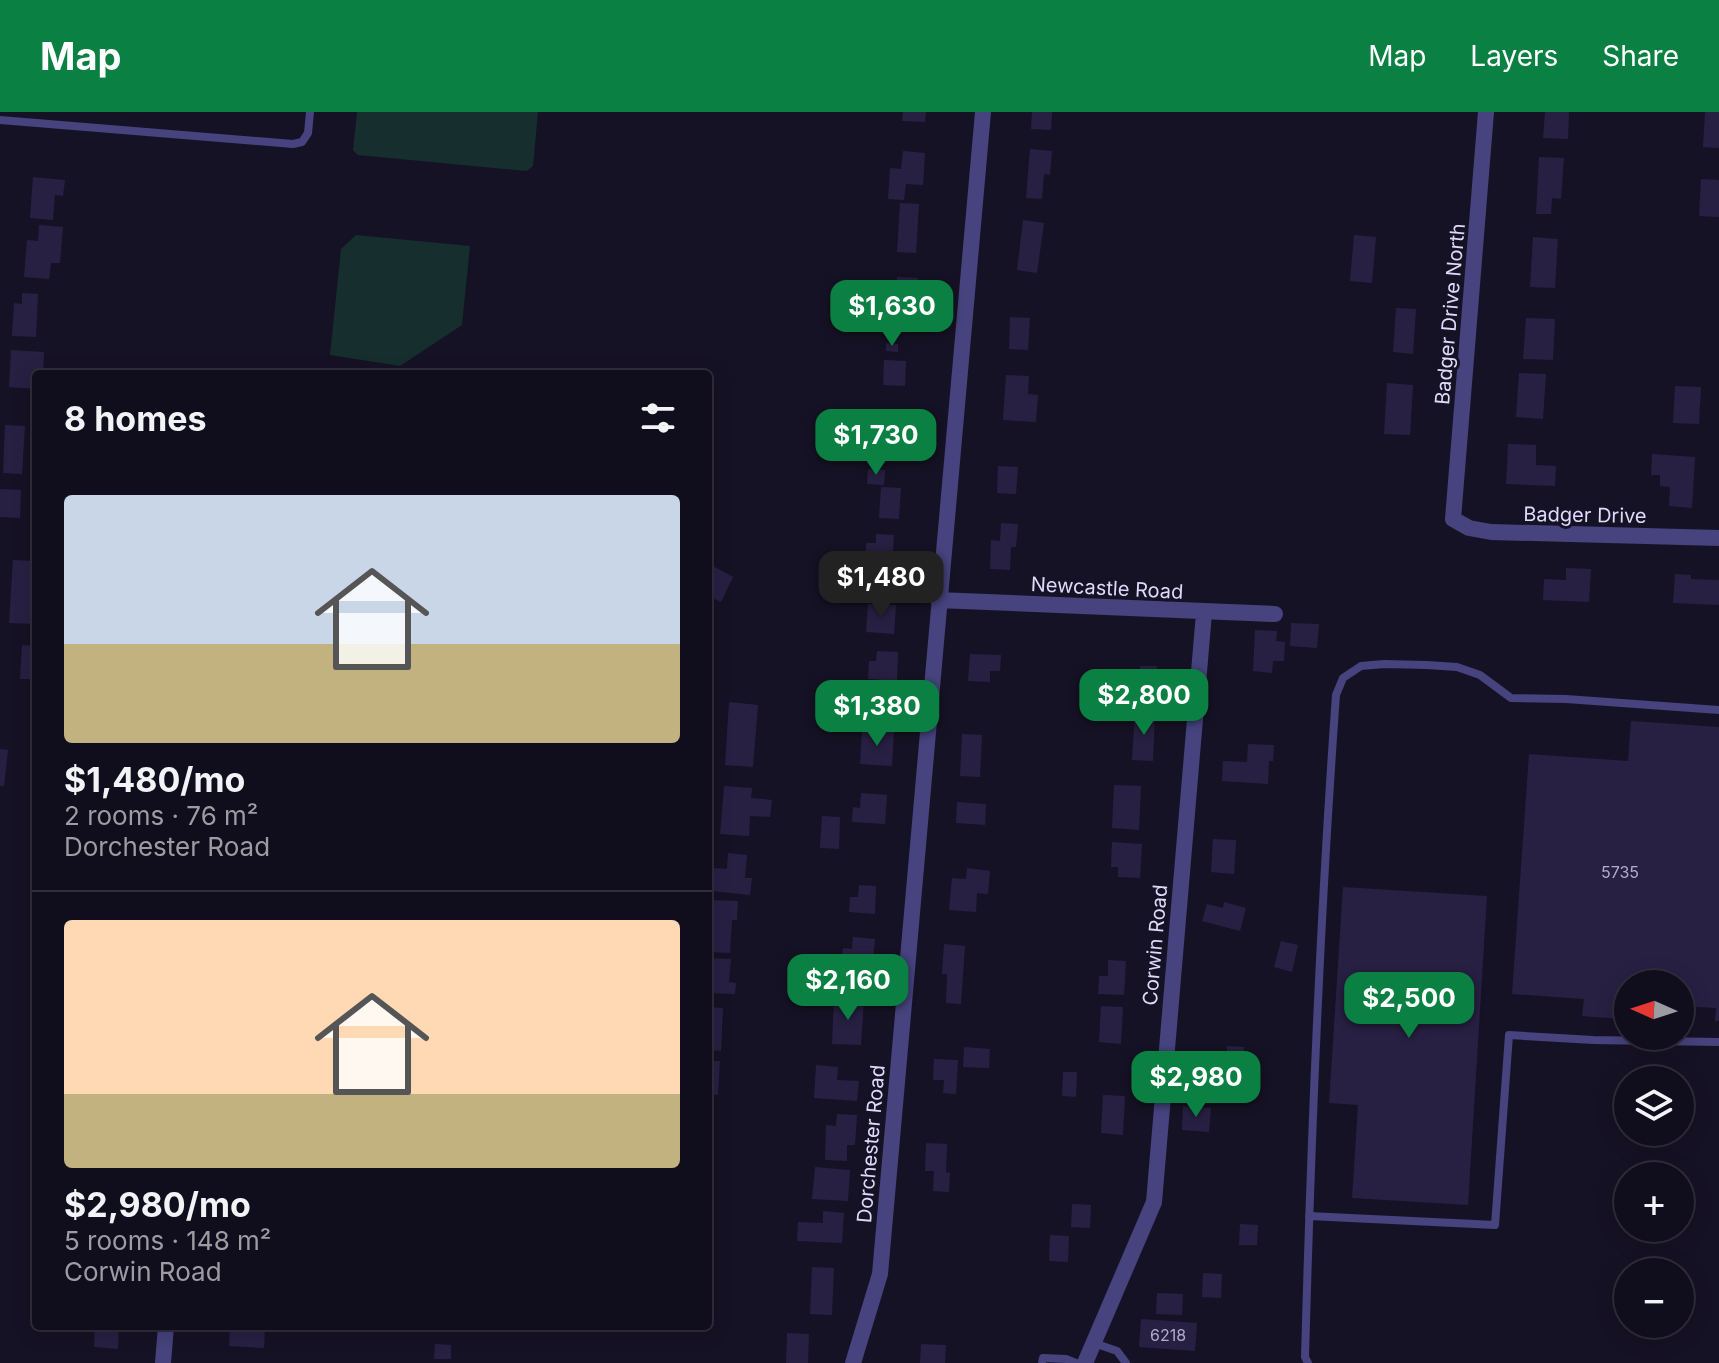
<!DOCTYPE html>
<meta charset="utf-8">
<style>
body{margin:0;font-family:Inter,sans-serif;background:#1e1c29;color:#f1f3f6;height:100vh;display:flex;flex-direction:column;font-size:30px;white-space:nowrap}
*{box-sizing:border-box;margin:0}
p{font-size:26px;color:#9c9ca3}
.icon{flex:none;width:44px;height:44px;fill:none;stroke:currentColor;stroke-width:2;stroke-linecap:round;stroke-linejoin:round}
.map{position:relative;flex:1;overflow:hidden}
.panel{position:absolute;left:32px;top:258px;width:680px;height:960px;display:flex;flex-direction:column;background:#100e1c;border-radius:8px;box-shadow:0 4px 20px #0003,0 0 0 2px #302e3b}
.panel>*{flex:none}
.needle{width:52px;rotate:273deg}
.fabs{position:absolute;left:1614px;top:858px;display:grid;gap:16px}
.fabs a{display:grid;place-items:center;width:80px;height:80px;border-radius:50%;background:#100e1c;box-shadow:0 4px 20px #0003,0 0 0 2px #302e3b;font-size:40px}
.price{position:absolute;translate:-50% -68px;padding:0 18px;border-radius:16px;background:#0b8043;color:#fff;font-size:26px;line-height:52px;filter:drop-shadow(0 2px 4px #0008)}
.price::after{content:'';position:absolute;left:50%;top:48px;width:24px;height:18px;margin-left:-12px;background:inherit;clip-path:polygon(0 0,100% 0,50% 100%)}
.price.selected{background:#222;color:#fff}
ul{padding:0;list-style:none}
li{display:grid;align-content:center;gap:16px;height:424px;padding:0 32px}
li+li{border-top:2px solid #302e3b}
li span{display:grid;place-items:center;height:248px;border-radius:8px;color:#555}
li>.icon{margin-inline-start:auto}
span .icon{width:144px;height:144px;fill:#fffc;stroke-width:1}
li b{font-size:34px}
h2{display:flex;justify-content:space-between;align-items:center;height:96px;padding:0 32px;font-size:34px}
header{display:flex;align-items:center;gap:48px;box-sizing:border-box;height:112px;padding:0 40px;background:#0b8043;color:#fff}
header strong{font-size:38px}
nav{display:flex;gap:44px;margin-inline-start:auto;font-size:28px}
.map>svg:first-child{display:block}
</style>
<header>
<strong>Map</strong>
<nav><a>Map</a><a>Layers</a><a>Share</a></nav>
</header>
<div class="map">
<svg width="1719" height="1251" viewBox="0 0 1719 1251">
<rect width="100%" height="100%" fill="#161225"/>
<path fill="#162e2d" d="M357,0H538L533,54L527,59L358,43L353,38Z
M356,123L470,134L462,213L400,254L330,243L341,137Z"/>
<path fill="#282043" d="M903,0H926L925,10L902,9Z
M1032,0H1052L1051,18L1031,17Z
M1545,0H1569L1568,27L1543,26Z
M1705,0H1719V36L1703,35Z
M1030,37L1052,39L1050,63L1044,62L1042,87L1026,86Z
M903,39L925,41L923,73L906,72L904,88L888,87L890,56L901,57Z
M1539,45L1564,46L1561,87L1552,86L1551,102H1536Z
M33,65L65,68L63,84L55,83L53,108L30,106Z
M1701,67L1719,68V105L1699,104Z
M900,91L919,92L916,141L897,140Z
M1023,108L1044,111L1037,161L1017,158Z
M39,113L63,115L60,151H51L49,167L24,165L27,128L38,129Z
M1354,123L1376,125L1372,171L1350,169Z
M1533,125L1558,127L1555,176L1530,175Z
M897,165L918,166L915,214L893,212Z
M22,181L38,182L36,225L12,224L14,191L22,192Z
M1396,196L1416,197L1413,242L1393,240Z
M1010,205L1030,206L1028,238L1009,237Z
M1526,206L1555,207L1553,248L1523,247Z
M886,231L898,232V240L886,239Z
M11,238L44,240L43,262H36V277L9,275Z
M884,248L906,249L905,274L883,273Z
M1519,261L1546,262L1543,307L1516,305Z
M1006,263L1029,264L1028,282L1038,283L1036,310L1003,308Z
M1387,271L1413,273L1410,323L1384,322Z
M1675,274L1701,275L1699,312L1673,311Z
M874,310L902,311L900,342L880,341L881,323L873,322Z
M5,313L25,314L22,362L3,361Z
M1508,332L1536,333V353L1556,354L1555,374L1506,372Z
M1652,342L1695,345L1692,396L1669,394L1670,375L1660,374V363H1651Z
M998,354L1018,355L1016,382L997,381Z
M868,357L885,358L884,373L867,372Z
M881,375L901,376L899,407L879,406Z
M0,377L21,378L20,406L0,405Z
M1001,411L1018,412L1016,435H1011L1010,458L990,457L991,428L1000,429Z
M876,422L894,423L892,456L865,455L866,431H876Z
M13,448L36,449V512L9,511Z
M711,453L733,465L721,490L708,484V459Z
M1566,456L1591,457L1589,490L1543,488L1544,467L1566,468Z
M1675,462L1691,463V467L1719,468V493L1673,491Z
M868,492L896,493L894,522L866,520Z
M1291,511L1319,512L1317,536L1290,534Z
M1255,518L1277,519L1276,529L1285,530L1284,549H1273L1272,561L1253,559Z
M22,533L36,534V567H20Z
M877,539L898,540L897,569L868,567L869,549H876Z
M970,542L1001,543L1000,559H990V570L968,569Z
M1140,554H1157L1155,591L1138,590Z
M875,577L895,578L894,599L856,597V581L875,582Z
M729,590L758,593L753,655L725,653Z
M1135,601L1155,602L1153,649L1132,648Z
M1631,609L1719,615V909H1715L1716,896L1680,894V872H1628V904L1621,903V907L1582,904L1584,887L1512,882L1529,642L1628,649Z
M862,618L894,620L892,654L860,652Z
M962,622L982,623L980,665L960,664Z
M1248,632L1274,633L1273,649H1269L1268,672L1222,669L1223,649L1247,650Z
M0,637L8,638L4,674H0Z
M1114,673L1141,674L1139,718L1112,716Z
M724,674L752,676L751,686L772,688L770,705L750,704L749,724L720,722Z
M861,681L887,683L885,712L852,710L853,695L860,696Z
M957,690L986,692L985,713L956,711Z
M822,704L840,705L839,737L820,736Z
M1213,727L1236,728L1234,762L1211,760Z
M1112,730L1142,732L1140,766L1118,765V755H1111Z
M728,741L747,743L745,766H752L750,783L711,779L713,756L727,757Z
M967,756L990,759L988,782L977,781L976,800L949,798L952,766L966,767Z
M859,773L876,774L875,802L849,800L850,785H858Z
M1343,775L1487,784L1468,1093L1352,1086L1358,993L1329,991Z
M709,788L738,789L737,808H732L730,841L708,840Z
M1224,790L1246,796L1240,819L1202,809L1207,792L1223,796Z
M853,825L875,827L872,859L850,857V851L841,850L843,836L852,837Z
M1281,829L1298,833L1292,860L1274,855Z
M944,832L965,834L961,892L946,891L947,862H942Z
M708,846L731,847L729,870L736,871L735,882L708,881Z
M1108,848L1126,849L1124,883L1098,882L1099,864H1108Z
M834,886L864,888L861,933L832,932Z
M1101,894L1123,895L1121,932L1099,930Z
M708,895L723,896L721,939L708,938Z
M1227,934L1244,935L1243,946H1227Z
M964,935L990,937L989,956L963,955Z
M934,947L958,948L956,982L943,981L944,968H933Z
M708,949H720L718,983L708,982Z
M816,953L838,955L837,968L859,969L857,989L814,986Z
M1063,960H1077L1076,985L1062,984Z
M1103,983L1125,984L1123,1023L1101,1021Z
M708,991H712L710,1019H708Z
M1183,994L1211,996L1209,1020L1182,1018Z
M837,1002L857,1003L855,1033H847V1049L825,1048L826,1013L836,1014Z
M926,1031L947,1032L946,1060L950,1061L949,1080L933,1079L934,1059H925Z
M815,1055L850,1058L848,1089L812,1087Z
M1072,1092L1091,1093L1090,1116L1071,1115Z
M823,1099L844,1101L842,1131L797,1129L798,1110L823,1111Z
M1240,1112L1258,1113L1257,1133H1239Z
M1050,1123L1069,1124L1068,1150L1049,1149Z
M812,1155L834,1156L832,1203L810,1202Z
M1203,1161L1222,1162L1221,1186L1202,1185Z
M1157,1181L1183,1182L1182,1203L1156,1202Z
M1141,1207L1197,1211L1195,1239L1139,1235Z
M95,1214H119L118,1237L94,1235Z
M230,1214L265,1215L264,1236L229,1234Z
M787,1221L809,1222L808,1251H786Z
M435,1232L451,1233V1247H434Z
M921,1232L946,1233L945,1251H920Z"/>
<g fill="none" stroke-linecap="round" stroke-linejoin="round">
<path stroke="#46437e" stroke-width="8" d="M0,8L293,32L302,30L308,21L310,0
M1309,1104L1495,1113L1509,923L1593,928L1719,930
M1094,1231L1117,1239L1126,1251
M1042,1251L1043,1246L1066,1247L1076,1251
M1308,1251L1305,1245C1311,1024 1320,804 1336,583L1343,566L1361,554L1384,552L1427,553L1457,555L1480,563L1511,586L1566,587L1719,598"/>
<path stroke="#46437e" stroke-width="16" d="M1486,0L1453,407L1469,416L1491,420L1719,426
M938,488L1275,502
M163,1251L166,1214
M853,1251L880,1162L983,0
M1085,1251L1154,1090L1204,501"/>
</g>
<g text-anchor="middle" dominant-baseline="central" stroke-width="6" stroke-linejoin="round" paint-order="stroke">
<g font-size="16" fill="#b0accc">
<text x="1620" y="760">5735</text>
<text x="1168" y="1223">6218</text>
</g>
<g font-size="20" fill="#dedafa" stroke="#161225">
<text transform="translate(1450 202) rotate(-85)">Badger Drive North</text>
<text transform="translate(1585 403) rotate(1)">Badger Drive</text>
<text transform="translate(1107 476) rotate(3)">Newcastle Road</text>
<text transform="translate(1155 833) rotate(-85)">Corwin Road</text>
<text transform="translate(871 1032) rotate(-85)">Dorchester Road</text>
</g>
</g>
</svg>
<div class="fabs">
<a><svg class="needle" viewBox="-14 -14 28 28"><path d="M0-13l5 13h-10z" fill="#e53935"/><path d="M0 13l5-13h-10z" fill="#9c9ca3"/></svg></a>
<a><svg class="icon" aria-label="layers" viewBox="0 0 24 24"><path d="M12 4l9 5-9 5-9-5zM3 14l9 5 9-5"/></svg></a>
<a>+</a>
<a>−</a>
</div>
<b class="price" style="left:892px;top:236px">$1,630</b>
<b class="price" style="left:876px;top:365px">$1,730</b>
<b class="price selected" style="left:881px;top:507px">$1,480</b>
<b class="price" style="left:1144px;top:625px">$2,800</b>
<b class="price" style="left:877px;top:636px">$1,380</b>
<b class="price" style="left:848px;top:910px">$2,160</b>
<b class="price" style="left:1409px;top:928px">$2,500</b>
<b class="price" style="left:1196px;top:1007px">$2,980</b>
<section class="panel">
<h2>8 homes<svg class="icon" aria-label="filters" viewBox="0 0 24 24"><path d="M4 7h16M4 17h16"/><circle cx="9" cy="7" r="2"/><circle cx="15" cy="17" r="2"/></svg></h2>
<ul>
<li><span style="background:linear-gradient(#c9d6e8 60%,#c2b280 0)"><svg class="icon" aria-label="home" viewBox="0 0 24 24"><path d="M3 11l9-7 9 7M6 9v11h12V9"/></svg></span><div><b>$1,480/mo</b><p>2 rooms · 76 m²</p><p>Dorchester Road</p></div></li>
<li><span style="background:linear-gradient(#ffd9b3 70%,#c2b280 0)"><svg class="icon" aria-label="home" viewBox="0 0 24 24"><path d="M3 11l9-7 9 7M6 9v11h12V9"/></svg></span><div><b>$2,980/mo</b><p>5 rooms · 148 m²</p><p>Corwin Road</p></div></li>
</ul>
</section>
</div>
